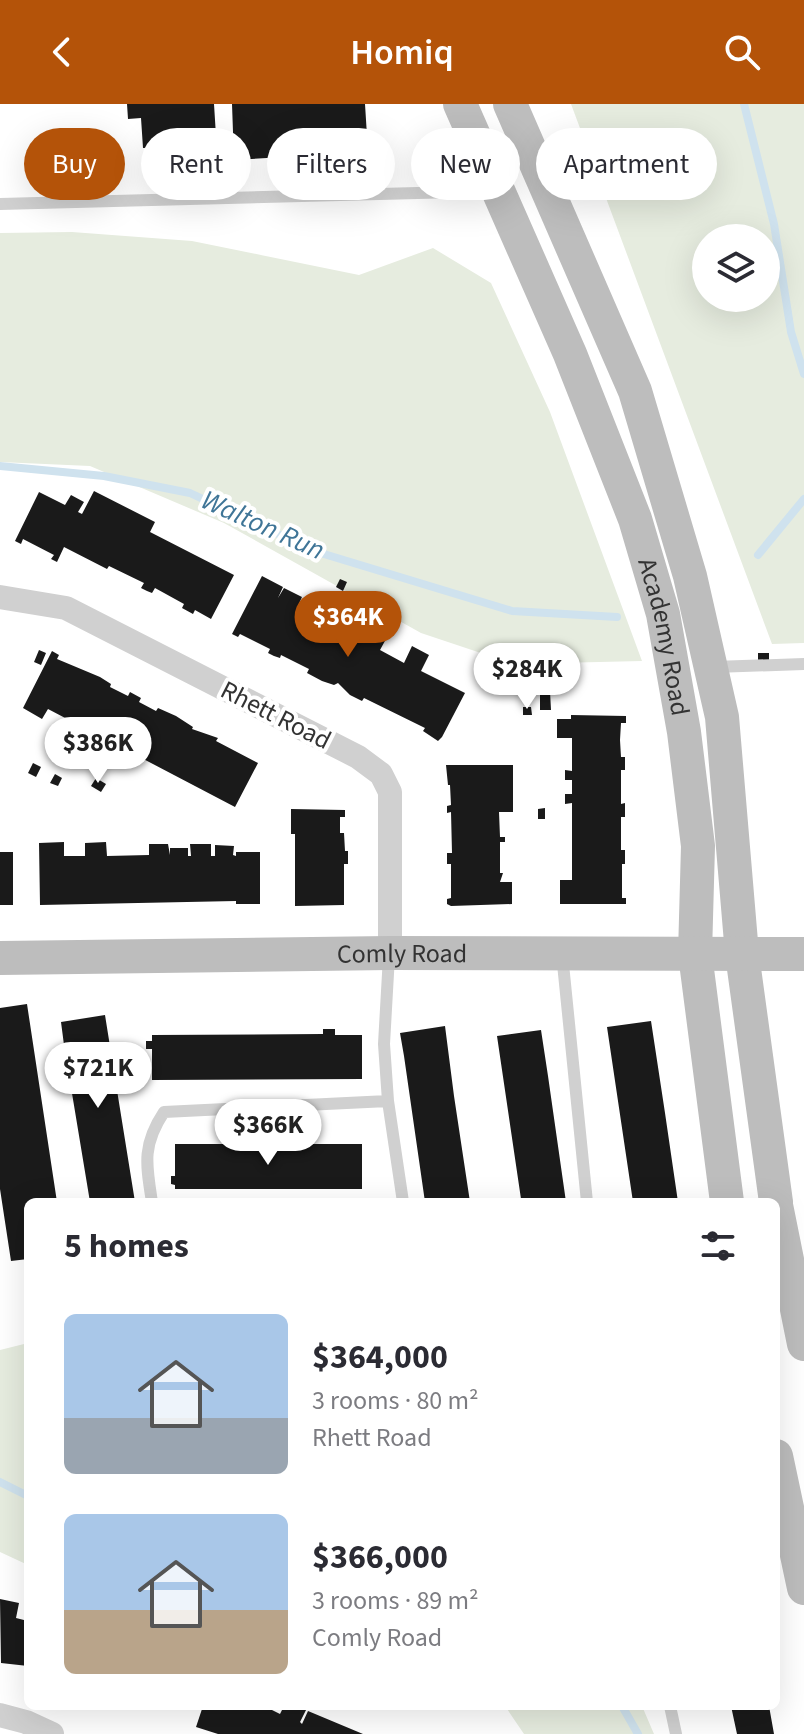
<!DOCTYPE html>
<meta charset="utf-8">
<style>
body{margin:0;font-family:"Source Sans 3",sans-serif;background:#f7f7f7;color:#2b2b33;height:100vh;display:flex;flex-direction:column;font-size:30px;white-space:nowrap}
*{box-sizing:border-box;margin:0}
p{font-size:26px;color:#7c7c81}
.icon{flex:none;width:44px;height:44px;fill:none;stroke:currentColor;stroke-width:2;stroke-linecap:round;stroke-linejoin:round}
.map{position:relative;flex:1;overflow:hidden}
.panel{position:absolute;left:24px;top:1094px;width:756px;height:512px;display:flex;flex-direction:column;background:#fff;border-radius:12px;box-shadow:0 8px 32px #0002}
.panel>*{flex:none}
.top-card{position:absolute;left:24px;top:24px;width:756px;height:72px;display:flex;gap:16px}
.controls{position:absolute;left:692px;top:120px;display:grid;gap:16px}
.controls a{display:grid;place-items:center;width:88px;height:88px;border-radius:50%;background:#fff;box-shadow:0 8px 32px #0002;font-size:40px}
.price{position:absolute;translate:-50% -68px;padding:0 18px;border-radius:28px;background:#fff;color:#222;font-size:26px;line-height:52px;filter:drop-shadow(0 2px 4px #0008)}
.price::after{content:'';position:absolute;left:50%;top:48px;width:24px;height:18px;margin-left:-12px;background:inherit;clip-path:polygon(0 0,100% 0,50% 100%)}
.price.selected{background:#b45309;color:#fff}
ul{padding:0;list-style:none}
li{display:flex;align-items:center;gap:24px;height:200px;padding:0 40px}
li span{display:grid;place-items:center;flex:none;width:224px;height:160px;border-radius:12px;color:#555}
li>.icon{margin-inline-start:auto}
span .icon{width:96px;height:96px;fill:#fffc;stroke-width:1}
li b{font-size:34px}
h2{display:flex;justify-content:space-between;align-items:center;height:96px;padding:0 40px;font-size:34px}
.tag{padding:0 28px;border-radius:36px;background:#fff;box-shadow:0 8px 32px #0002;font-size:28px;line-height:72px}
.tag.selected{background:#b45309;color:#fff}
header{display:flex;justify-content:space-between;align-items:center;height:104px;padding:0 40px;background:#b45309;color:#fff;font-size:36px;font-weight:600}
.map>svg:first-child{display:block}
</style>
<header><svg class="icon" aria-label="back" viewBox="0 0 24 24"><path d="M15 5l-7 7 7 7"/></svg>Homiq<svg class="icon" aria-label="search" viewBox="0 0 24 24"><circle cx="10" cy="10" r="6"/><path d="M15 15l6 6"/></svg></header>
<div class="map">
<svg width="804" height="1630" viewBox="0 0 804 1630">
<rect width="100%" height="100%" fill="#fff"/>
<path fill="#e6ecdf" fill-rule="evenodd" d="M571,0H804V539L772,540ZM766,134V194H706V134Z
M72,128L192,137L359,171L433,144L491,179L550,308L642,557L514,560L421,529L224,419L90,362L0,358V129Z
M28,1239V1461L0,1448V1246Z
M505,1602H642L654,1630H524Z"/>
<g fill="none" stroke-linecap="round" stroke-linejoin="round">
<path stroke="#cfe2ee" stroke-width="8" d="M744,0L774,120L791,228L804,270
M0,362L104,372L190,389L314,447L512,507L617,513
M758,451L804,395
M0,1378L28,1392
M622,1602L638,1630"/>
</g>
<path fill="#1a1a1a" d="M127,0H214L216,32L184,33L185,42L143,44L141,14L128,15Z
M232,0H365L368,48L234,56Z
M94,387L155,418L150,428L234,471L211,515L195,506L193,510L182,504L184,500L155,484L152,489L147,487L141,484L144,479L109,462L107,465L64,443L57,458L51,455L54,451L23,435L21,440L15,437L39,388L65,401L71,391L84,398L78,408L82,410Z
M262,472L283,483L278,494L284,484L302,493L297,504L362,537L368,525L386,535L380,546L404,559L412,542L429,551L421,567L465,589L442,633L438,637L423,627L425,624L364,594L362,597L350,591L338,579L334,581L322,577L307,569L309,565L281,551L280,554L274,552L268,549L270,545L240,530L238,533L232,530Z
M340,475L347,478L343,487L336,483Z
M364,495L376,501L370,511L359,504Z
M39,546L46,549L41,561L34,558Z
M52,547L59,551L57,555L100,573L111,580L110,583L128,592L130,588L141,594L139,598L156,607L158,604L176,612L193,623L192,625L218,634L216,637L258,659L235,703L48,605L42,615L23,604Z
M758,549H769V558H758Z
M550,587L551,606H540V588Z
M523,603H531L532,611H523Z
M571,611L626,612V619H621L620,636L621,653H625V666H621V700L625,699V713H621V746H625V760H622V794H626V800H560V776H572V699L565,700V690H572V676H565V666L572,667V634H557V615H571Z
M33,659L41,663L36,673L28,669Z
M446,661H513V708H499L500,733H505V738H500V769H503L500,778H512V800L451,802L447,800V795L451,794V760H447V749H452L451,708L447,709V702L451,701L450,681H448Z
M55,670L62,674L58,682L50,679Z
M96,674L106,680L101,688L91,682Z
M545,704V715H538V705Z
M291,705L345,706V713H340V729H344L345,747H348V760H344V801L295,802V730H291Z
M64,738V752H85V739L106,738L107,752L149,751V740H168L170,751V744H188V752H191L190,740H211V752H215V741L234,742L233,751L236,752V748H260V800H236V797L40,801L39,739Z
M0,748H13V801H0Z
M27,900L57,1098H28V1155L11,1157L0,1085V904Z
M105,911L116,980L135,1098H90L64,941L61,918Z
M651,917L665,1009L678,1098H633L607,923Z
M445,922L454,992L470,1098H425L404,952L400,929Z
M323,925H335V931H362V975L152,976V945H146V937H152V931L323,930Z
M541,926L548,972L566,1098H521V1095L497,932Z
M175,1040H362V1085H175V1081L171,1080V1072H175Z
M0,1495L19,1499L16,1514L28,1517V1562L1,1559Z
M203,1602H264L280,1610L284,1602H302L307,1604L300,1618L302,1620L308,1607L363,1630H218L196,1623Z
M731,1602H769L774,1630H737Z"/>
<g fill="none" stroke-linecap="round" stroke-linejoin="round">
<path stroke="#d0d0d0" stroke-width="12" d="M0,100L495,87
M714,563L804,560
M562,850L587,1098
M388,997L403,1098
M152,1098C146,1060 142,1041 164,1008L388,997L384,940L389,852
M670,1602L676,1630"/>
<path stroke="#d0d0d0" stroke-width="24" d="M0,493L66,504L358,653L381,670L390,688V849
M0,1611L26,1618L52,1630"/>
<g stroke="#bdbdbd" stroke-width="34">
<path id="s1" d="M460,0L570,250L635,415L663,510L684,628L698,742L695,850L727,1098"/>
<path d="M510,0L635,287L690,472L722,613L742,850L776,1098"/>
<path id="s2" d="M0,854L390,849L804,850"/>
<path d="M776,1101L804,1240"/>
<path d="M776,1352L804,1484"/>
</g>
</g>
<g text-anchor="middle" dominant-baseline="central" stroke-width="8" stroke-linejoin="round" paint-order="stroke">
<g font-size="26" fill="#333" stroke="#fff">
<text stroke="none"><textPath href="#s1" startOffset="572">Academy Road</textPath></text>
<text transform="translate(276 611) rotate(27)">Rhett Road</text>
<text stroke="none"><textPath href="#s2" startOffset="402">Comly Road</textPath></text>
</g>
<g font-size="28" font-style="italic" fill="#3f7597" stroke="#fff">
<text transform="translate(263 421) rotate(24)">Walton Run</text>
</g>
</g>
</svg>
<div class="controls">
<a><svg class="icon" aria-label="layers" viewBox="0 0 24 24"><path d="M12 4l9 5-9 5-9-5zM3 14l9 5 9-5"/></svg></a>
</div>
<b class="price selected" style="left:348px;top:555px">$364K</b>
<b class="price" style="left:527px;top:607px">$284K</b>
<b class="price" style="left:98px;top:681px">$386K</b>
<b class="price" style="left:98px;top:1006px">$721K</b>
<b class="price" style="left:268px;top:1063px">$366K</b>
<div class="top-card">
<a class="tag selected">Buy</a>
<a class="tag">Rent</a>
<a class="tag">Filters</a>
<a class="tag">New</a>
<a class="tag">Apartment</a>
</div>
<section class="panel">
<h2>5 homes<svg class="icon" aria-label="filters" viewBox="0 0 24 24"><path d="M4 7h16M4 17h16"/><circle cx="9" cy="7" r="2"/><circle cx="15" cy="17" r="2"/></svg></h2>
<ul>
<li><span style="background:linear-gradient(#a9c7e8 65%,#9aa5b1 0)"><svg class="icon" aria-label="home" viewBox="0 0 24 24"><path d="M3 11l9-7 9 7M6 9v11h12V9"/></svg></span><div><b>$364,000</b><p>3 rooms · 80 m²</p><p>Rhett Road</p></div></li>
<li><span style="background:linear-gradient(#a9c7e8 60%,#b9a48a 0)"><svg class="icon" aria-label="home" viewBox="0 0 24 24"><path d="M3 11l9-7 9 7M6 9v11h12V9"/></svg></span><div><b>$366,000</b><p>3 rooms · 89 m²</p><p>Comly Road</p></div></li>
</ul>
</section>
</div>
